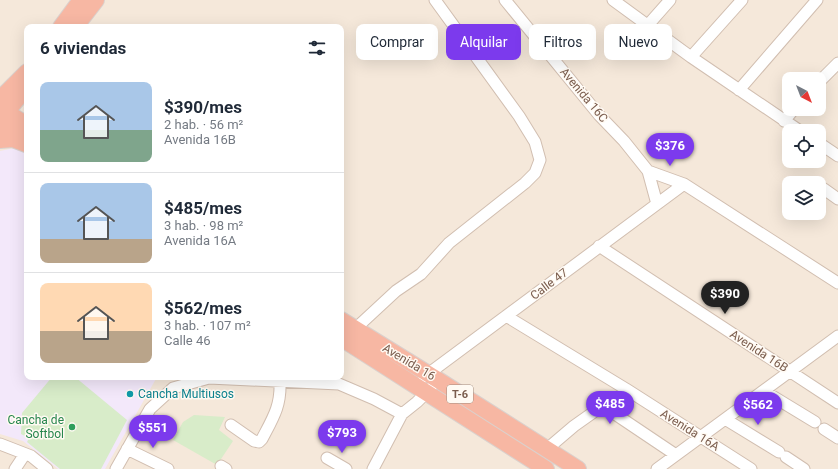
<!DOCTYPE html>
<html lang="es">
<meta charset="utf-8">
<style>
body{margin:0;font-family:Roboto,sans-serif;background:#f6f6f7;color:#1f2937;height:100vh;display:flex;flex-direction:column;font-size:15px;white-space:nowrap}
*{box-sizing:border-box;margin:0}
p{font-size:13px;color:#747a83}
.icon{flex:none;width:22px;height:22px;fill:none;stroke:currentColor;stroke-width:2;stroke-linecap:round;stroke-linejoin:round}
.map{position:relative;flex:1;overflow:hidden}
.sheet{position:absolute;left:24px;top:24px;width:320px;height:356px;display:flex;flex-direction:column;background:#fff;border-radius:8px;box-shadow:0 4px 16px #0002}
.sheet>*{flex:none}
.hud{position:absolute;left:356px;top:24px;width:380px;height:36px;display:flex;gap:8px}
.needle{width:26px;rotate:138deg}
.buttons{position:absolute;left:782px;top:72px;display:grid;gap:8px}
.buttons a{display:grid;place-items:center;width:44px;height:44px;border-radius:8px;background:#fff;box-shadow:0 4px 16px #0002;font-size:20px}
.price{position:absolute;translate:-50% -34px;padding:0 9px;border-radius:14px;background:#7c3aed;color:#fff;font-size:13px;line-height:26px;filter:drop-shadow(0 1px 2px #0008)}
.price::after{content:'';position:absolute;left:50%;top:24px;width:12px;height:9px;margin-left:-6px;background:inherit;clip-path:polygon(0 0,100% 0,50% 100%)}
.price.selected{background:#222;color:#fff}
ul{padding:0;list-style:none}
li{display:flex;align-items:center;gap:12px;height:100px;padding:0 16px}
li+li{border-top:1px solid #e0e1e3}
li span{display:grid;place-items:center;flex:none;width:112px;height:80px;border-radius:8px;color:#555}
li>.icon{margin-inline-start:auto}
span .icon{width:48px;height:48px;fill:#fffc;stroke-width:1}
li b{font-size:17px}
h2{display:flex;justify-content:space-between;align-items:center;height:48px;padding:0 16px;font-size:17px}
.pill{padding:0 14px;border-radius:8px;background:#fff;box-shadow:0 4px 16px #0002;font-size:14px;line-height:36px}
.pill.selected{background:#7c3aed;color:#fff}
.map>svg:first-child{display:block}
</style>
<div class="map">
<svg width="838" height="469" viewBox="0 0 838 469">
<rect width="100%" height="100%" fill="#fdf6ec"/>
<path fill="#f5e8da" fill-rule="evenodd" d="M0,0H838V469H0ZM27,27H341V377H27ZM789,79H819V109H789ZM789,131H819V161H789ZM789,183H819V213H789Z"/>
<path fill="#f3e8fa" d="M24,146L27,148V377H157L105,469H58L23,441L0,434V151Z"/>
<path fill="#d8ecc9" d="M52,377H75L127,420L101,469H60L27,442L29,438L21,434L22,413Z
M194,415L225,417L219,430L233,441L217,465L173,440L183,422Z"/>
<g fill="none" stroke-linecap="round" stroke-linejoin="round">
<defs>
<path id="minor" d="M505,0L599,115L624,141L648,171L657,204
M613,0L691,57L800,131
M648,25L670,0
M691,57L742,0
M819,82L838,63
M739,90L817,0
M784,121L794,109
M819,143L838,156
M648,171L684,184L838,283
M824,189L838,199
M599,246L838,403
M506,316L626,389L751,469
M355,329L396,291L421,274L449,243L525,183L535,173L540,160L535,142L519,116L435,0
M424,377L684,184
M764,391L815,422
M725,419L779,452
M231,425L254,441L259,442L262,439C273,418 281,406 280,382
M824,429L838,438
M0,444L31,456L47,469
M127,449L168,469
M547,449L574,426L598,409L606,408L676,455
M786,457L804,469
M327,458L346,469
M221,466L226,469
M15,469L25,454
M116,469L150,409L173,388L209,378L339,384L374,399L402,414L417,402L431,388
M373,469L402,414
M657,469L838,336"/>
<path id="highway" d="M61,27L81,0
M75,27L96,0
M0,99L27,72
M0,108L27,125
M0,120L27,87
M0,124L27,141
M0,140L13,139L26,144
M341,320L438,380L578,469
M341,338L546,469"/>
</defs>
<use href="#minor" stroke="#d1beb0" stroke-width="13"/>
<use href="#highway" stroke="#dad1cd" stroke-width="18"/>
<use href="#minor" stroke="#fff" stroke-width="11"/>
<use href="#highway" stroke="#f7b7a3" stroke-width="16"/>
</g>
<circle fill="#0f9aa8" stroke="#fffaf3" stroke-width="1.5" cx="130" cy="394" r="4"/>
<circle fill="#2e9e5b" stroke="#fffaf3" stroke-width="1.5" cx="72" cy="427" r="4"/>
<g text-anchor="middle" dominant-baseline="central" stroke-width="3" stroke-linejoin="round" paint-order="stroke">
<rect fill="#fffaf3" stroke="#a28b7f" stroke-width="1" x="447" y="385" width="26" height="18" rx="3"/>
<g font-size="11" font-weight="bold" fill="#7a5c4d">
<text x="460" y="394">T-6</text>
</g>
<g font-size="12" fill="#7a5c4d" stroke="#fffaf3">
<text transform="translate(584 95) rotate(50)">Avenida 16C</text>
<text transform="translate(549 284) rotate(-37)">Calle 47</text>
<text transform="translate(759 351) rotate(33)">Avenida 16B</text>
<text transform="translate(409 362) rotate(31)">Avenida 16</text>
<text transform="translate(690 430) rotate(32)">Avenida 16A</text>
</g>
<g font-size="12" fill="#0d838f" stroke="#fffaf3" text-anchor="start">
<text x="138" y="394">Cancha Multiusos</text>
</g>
<g font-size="12" fill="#27864d" stroke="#fffaf3" text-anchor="end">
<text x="64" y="420">Cancha de<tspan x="64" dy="14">Softbol</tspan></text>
</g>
</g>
</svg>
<div class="buttons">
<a><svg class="needle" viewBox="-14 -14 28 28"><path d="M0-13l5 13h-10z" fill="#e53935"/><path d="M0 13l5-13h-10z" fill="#747a83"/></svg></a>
<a><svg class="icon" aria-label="locate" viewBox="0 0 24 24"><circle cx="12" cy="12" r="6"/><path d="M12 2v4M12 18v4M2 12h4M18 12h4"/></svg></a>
<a><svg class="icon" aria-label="layers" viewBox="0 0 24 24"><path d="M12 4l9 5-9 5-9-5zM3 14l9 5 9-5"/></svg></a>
</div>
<b class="price" style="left:670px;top:167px">$376</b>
<b class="price selected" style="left:725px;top:315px">$390</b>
<b class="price" style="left:610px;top:425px">$485</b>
<b class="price" style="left:758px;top:426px">$562</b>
<b class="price" style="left:153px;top:449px">$551</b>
<b class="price" style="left:342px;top:454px">$793</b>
<div class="hud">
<a class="pill">Comprar</a>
<a class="pill selected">Alquilar</a>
<a class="pill">Filtros</a>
<a class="pill">Nuevo</a>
</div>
<section class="sheet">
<h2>6 viviendas<svg class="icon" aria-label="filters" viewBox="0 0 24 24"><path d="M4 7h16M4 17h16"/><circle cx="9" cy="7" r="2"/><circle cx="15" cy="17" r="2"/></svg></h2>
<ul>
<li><span style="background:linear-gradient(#a9c7e8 60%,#7fa58c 0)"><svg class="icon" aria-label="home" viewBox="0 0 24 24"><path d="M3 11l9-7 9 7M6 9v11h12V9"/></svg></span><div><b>$390/mes</b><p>2 hab. · 56 m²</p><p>Avenida 16B</p></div></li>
<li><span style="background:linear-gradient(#a9c7e8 70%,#b9a48a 0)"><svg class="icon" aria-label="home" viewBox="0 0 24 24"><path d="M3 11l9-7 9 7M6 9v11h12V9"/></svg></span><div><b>$485/mes</b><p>3 hab. · 98 m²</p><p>Avenida 16A</p></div></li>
<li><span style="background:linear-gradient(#ffd9b3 60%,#b9a48a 0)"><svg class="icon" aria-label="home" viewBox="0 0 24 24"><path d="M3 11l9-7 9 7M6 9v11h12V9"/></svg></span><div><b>$562/mes</b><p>3 hab. · 107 m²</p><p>Calle 46</p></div></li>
</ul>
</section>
</div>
